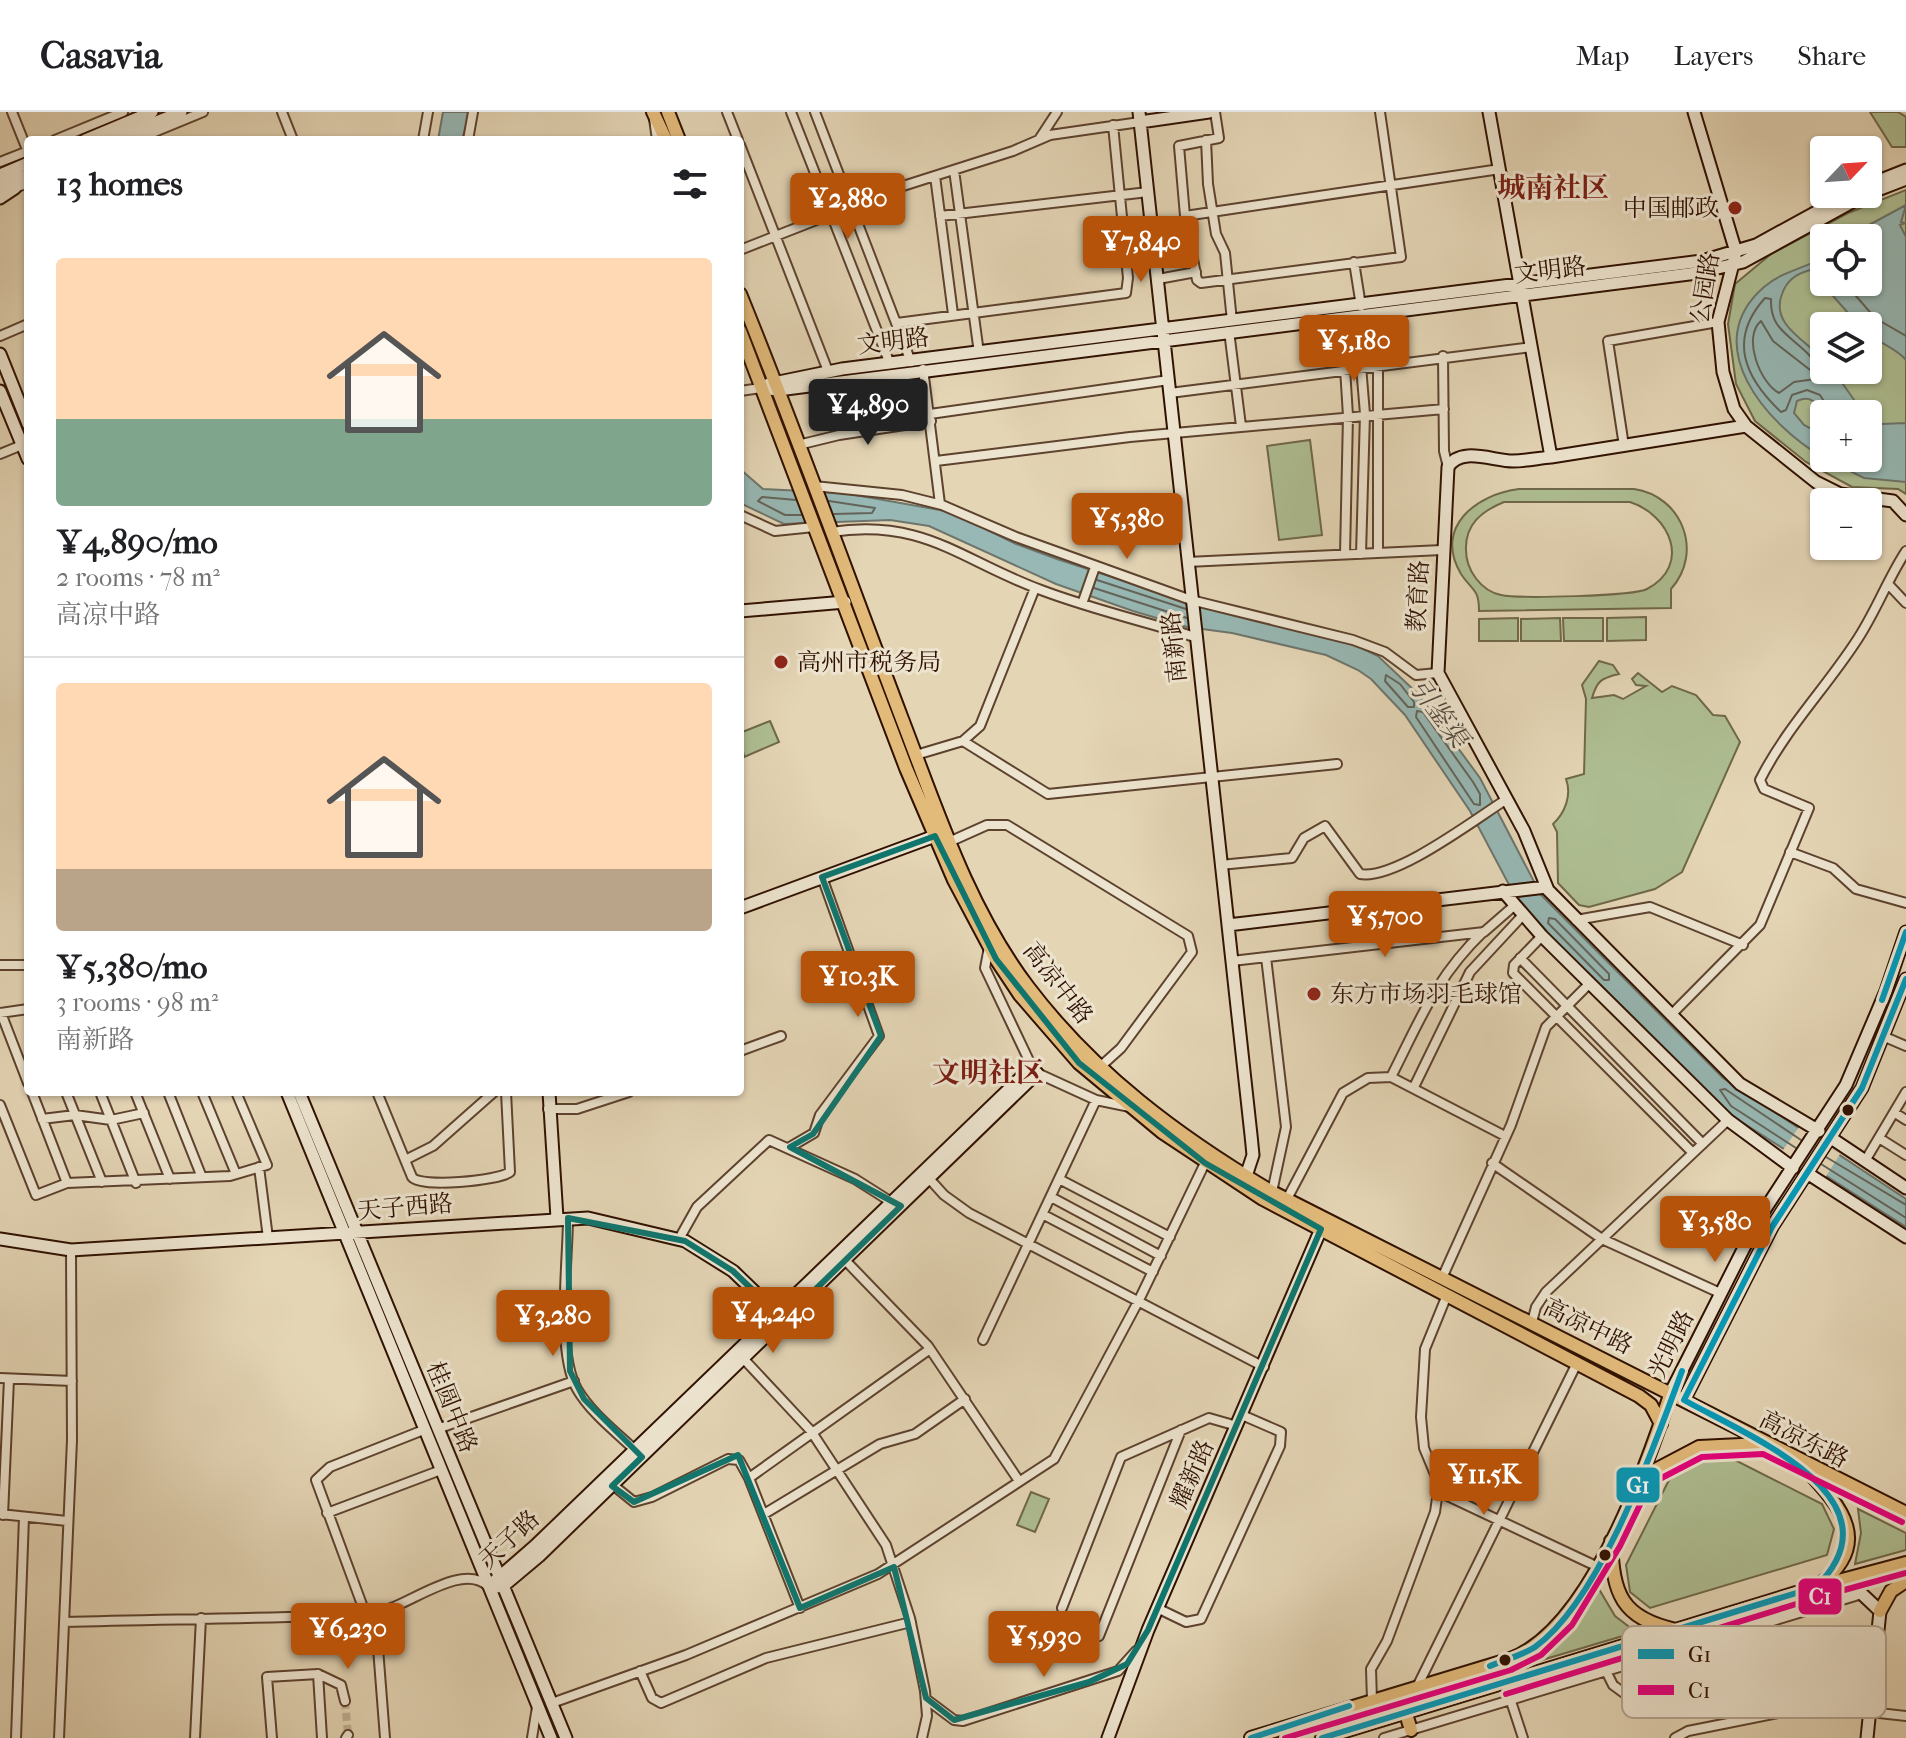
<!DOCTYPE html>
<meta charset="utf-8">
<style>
body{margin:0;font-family:"IM FELL French Canon","Noto Serif SC",serif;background:#f2f2f2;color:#202124;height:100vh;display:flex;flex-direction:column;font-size:30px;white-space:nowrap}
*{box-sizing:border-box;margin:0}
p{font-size:26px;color:#757577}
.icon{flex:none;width:44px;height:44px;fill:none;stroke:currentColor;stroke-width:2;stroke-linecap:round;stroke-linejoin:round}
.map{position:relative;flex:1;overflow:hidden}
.details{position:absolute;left:24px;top:24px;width:720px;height:960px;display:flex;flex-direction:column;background:#fff;border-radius:8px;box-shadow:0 2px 6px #0004}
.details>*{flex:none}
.needle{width:52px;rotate:65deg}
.buttons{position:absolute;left:1810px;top:24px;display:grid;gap:16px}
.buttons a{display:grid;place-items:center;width:72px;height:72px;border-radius:8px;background:#fff;box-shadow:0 2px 6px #0004;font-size:40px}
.price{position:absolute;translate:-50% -68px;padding:0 18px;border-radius:8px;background:#b45309;color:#fff;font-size:26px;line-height:52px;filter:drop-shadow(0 2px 4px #0008)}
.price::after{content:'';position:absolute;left:50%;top:48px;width:24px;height:18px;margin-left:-12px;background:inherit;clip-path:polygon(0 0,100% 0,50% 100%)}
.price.active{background:#222;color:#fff}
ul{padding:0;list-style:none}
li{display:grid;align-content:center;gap:16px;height:424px;padding:0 32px}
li+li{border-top:2px solid #e0e0e0}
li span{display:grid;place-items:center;height:248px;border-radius:8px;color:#555}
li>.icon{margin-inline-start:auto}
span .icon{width:144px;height:144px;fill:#fffc;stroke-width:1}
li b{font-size:34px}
h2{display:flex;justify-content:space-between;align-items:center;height:96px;padding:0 32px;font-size:34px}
header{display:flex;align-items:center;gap:48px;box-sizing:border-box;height:112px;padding:0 40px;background:#fff;border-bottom:2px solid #e0e0e0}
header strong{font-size:38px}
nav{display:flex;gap:44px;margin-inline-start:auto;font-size:28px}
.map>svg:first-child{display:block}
</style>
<header>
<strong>Casavia</strong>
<nav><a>Map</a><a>Layers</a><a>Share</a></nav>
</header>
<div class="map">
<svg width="1906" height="1626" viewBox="0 0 1906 1626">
<rect width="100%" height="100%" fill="#e4d5b5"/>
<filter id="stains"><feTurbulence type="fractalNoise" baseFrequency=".0025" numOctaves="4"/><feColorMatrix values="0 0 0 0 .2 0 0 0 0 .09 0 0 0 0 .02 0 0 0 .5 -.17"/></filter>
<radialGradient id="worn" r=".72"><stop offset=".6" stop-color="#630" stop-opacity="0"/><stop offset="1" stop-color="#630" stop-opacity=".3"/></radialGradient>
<path fill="#aebe92" stroke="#6f684a" stroke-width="2" fill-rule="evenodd" d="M1870,0H1898L1906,5V35H1892Z
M1906,78V382L1898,377L1852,375L1806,350L1755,309L1736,272L1728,212L1735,172L1771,142L1848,101ZM1824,126H1868V170H1824ZM1824,214H1868V258H1824ZM1824,302H1868V346H1824Z
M1310,328L1322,423L1279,428L1267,334Z
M1519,377H1634C1682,384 1704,440 1671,477V496L1479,499C1479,476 1472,479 1461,462C1433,415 1477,382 1519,377ZM1504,390H1630C1670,403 1692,453 1647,477C1634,484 1519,487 1501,483C1481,479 1466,458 1466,438C1465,412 1482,399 1504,390Z
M1646,505V528L1607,529V506Z
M1518,506V529H1479V507Z
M1560,506L1561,529H1521V507Z
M1563,506H1603V529H1564Z
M1599,549L1613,553L1619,562C1601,566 1597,569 1592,586L1614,583L1623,587L1646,574L1636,573L1632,567L1638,561L1662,580L1672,574L1696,583L1713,603L1725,604L1740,630L1682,760L1655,777L1589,795L1579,793L1558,771L1557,720L1553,712C1565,701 1572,683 1566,667L1584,662L1586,587L1582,573Z
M770,609L779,630L744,645L740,621Z
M1710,1346L1733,1347L1822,1392L1834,1417L1827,1443L1650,1496L1630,1480L1626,1453L1669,1368L1686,1355Z
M1031,1380L1049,1387L1035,1420L1017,1413Z
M1858,1397L1906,1421V1438L1855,1452L1861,1421Z
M1596,1472L1615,1504L1636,1520L1532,1551L1564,1524Z"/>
<path fill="#97b8b4" stroke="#6e756c" stroke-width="2" d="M443,0H470L462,28H438Z
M1906,93L1901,110L1905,111L1900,113L1906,125V248C1896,236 1880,232 1868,221V214L1857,211L1810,158C1796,162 1787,168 1782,182C1770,213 1806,228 1824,248V258H1833L1864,302L1824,303C1817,292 1812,282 1797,289L1794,301L1804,313L1819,321L1824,320V346C1767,313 1697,233 1764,175C1782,159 1804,157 1824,145V170H1868V126H1864L1867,114Z
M1868,307L1881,312L1906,311V370L1864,366L1824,346H1868Z
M740,357L763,377L844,381L951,400L1016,432L1057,447L1210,497L1349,530L1378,544L1419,583L1480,666L1541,783L1723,966L1906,1087V1115L1726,1000L1552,828L1516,786L1470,699L1405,603L1371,567L1358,558L1326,543L1232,521L1187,515L1133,499L1056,472L929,414L890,408L784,412L740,391Z"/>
<path fill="#e4d5b5" d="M1799,1015L1840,1042L1825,1066L1783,1038Z"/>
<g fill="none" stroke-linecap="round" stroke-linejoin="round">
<path stroke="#64645a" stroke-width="2" d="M1844,170L1875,206L1906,224
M1761,209L1773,229L1814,261L1815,267L1794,270L1779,281C1760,271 1742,225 1761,209Z
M1824,253C1814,251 1811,244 1804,238C1786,221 1770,215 1771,187L1765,186C1728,227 1744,265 1781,300L1786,298L1792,283L1807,278L1820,283L1832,302
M796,388L762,385L758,389L785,403H801
M829,389L875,396L872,401L834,402
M1097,468L1186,497
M1094,476L1187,506
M1386,563L1400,572L1414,590V595H1408L1385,569Z
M1417,599L1423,600L1473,670L1480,682V693L1474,692L1416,605Z
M1549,806L1555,807L1609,862V868H1604L1548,811Z
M1796,1036L1731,994L1720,978L1725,977L1801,1028
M1826,1045L1906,1093
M1821,1052L1906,1106"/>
<path stroke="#c0ae91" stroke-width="8" stroke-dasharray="8 4" stroke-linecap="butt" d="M345,1589L348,1623"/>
<defs>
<path id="street" d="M12,0L28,40
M282,0L293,28
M727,0L738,28
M791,0L890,252
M815,0L911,250
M1215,0L1219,26L1179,34L1185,104L1197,168L1201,171L1401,145L1380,0
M654,7L657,28
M1040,26L1057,0
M55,28L123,0
M135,28L203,0
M423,28L428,0
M468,28L473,0
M1206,28L1208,72L1216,122L1225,141L1232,209
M740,33L828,259
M0,50L28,39
M954,58L979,241
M935,64L953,202
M15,76L28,71
M940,104L1148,80
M1185,104L1500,57
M740,138L903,74L1013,39L1050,23L1140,10
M1354,150L1361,194
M1158,167L1196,160
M897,211L1126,181L1128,166L1113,13
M1229,219L1241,314
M0,224L28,212
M1443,244L1444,339L1448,355
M1361,254L1365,302L1361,442
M1345,256L1348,304L1345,442
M923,257L940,392
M740,279L761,276
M1170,281L1532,235
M930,302L1169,268
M798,333L839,323L931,309
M1624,334L1608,229L1718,210
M0,342L22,333
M936,349L1130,325L1444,297
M814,374L902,383L942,393L1016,425L1191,488L1353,528L1385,540L1416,563L1438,561
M740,403L775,419L814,415
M831,420C924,406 960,448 1041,478C1091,497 1143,509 1195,525
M1378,441V252
M1187,450L1442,438
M1889,473L1906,491
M1082,492L1095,455
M963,629L980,614L1035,476
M916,643L963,629L1048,682L1337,652
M949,730L987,713H1007L1188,824L1192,840L1121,936L1100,955
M1790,740L1833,756L1856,777L1906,791
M1220,753L1292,746L1304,726L1325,714L1360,762C1396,768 1475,707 1507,687
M1576,808L1650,795L1743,833
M1542,824L1514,853L1513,861L1693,1041
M989,835L985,856L1032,955L1037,961L1096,988L1130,995
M1266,845L1286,1015L1272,1080
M1520,846L1703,1032
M1232,849L1484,820L1515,793
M0,853H28
M0,901L28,897
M1,901L28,971
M1671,903L1760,813L1809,696L1764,677L1760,668C1785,618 1824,578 1855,531C1875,502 1887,468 1906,439
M1885,925L1906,934
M740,939L781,924
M1391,965C1420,908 1436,865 1483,820
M1414,975L1470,860L1523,803
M32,980L67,1071
M66,980L102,1070
M100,980L136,1071
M135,980L170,1067
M168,980L201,1063
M202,980L236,1062
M377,980L412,1065C420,1076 498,1069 510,1060L506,980
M0,993L36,1083L67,1071L230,1064L267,1053L236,980
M548,997H577L629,980
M1895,1001L1906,1008
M42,1007L75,1003L111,1008L144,1001
M1879,1026L1906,1043
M790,1035L814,1021L820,1003L879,924L822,765
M405,1048L433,1034L494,980
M1865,1049L1906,980
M1492,1051L1602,1127L1720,1181
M259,1055L268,1126
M925,1062L944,1083L969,1101L1264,1255
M1059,1067L1170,1125
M1051,1085L1161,1144
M1287,1087L1343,981L1368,966L1391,965L1505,1024
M1044,1103L1153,1160
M568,1106C568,1149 556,1240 577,1277C590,1300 617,1321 636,1339
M679,1127L697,1095L769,1028L855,1067L896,1093
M843,1146L928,1234L1019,1369
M1442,1166L1511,1013L1546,915L1590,871
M1532,1210L1536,1195L1546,1180L1728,1008
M983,1228L1096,988
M740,1243L811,1319L886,1433L910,1506L925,1579L927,1604L922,1626
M0,1266L72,1269
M437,1317L574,1269
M749,1366L930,1237
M608,1369L634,1390L652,1385L728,1347L739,1348L749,1366L800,1496
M1439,1380L1596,1454
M327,1401L441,1358
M0,1402L67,1409
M764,1402L880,1332L915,1322L965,1287
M3,1403L9,1267
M1062,1496L1121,1345L1209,1306L1237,1314
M1157,1496L1186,1510L1201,1507L1280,1334L1281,1320L1242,1303
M64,1510C165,1507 268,1507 369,1502C403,1500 459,1448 488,1474
M1099,1524L1181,1318
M1598,1543L1613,1573L1632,1587L1821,1530L1875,1537
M640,1559L652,1586L661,1591L766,1546L911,1510
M318,1562L341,1573L345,1589
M1505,1571L1523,1626
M1417,1575L1577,1251
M926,1587L954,1608L963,1609L1118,1559L1136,1539
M1372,1588L1371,1557L1387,1529L1435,1400L1439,1372L1424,1336L1421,1305L1425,1237L1447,1183
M552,1591L686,1543L878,1462L1054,1347L1139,1188L1205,1051
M1870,1600L1906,1604
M16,1626L24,1405
M59,1626L72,1328L71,1138
M195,1626L201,1506
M272,1626L267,1565L318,1562L322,1626
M346,1626L348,1623
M385,1626L378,1536L316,1368L330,1355L426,1317
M532,1626L537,1595
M1384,1626L1862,1482
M1675,1626L1688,1619L1834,1590L1870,1593"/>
<path id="secondary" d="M1139,0L1251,1023L1253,1043L1246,1064
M1489,0L1551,345C1539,346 1526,349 1513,349C1493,349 1461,334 1448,355L1438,561L1524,719L1548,778L1740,972L1819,1019
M1694,0L1736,140L1718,210L1723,260L1734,297L1746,314L1816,370L1840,382L1893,389L1906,403
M1140,10L1209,0
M85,28L152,0
M112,28L181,0
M0,63L28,51
M1868,73L1906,58
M0,74L28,63
M0,86L15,76
M0,242L28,312
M769,272L842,257L1702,149L1756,133L1849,82
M761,276L778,278L1697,161L1743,150L1865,83L1906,67
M0,279L28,347
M1551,345L1746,314
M740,499L845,490
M1503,779L1542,824L1728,1008L1793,1056
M740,796L935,724
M1228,813L1546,775
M287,980L551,1626
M299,980L566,1626
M549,980L557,1106
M1831,1026L1906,1076
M1807,1061L1906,1125
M0,1127L71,1138L588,1106L685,1129L733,1159L784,1208
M1671,1280L1758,1108L1846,973L1886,879L1906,820
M1684,1288L1772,1115L1862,976L1906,867
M1834,1471L1862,1482L1880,1499L1867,1626
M489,1474L502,1475L539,1444L1037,961
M489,1474L535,1434L1032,955
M1108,1626L1148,1518L1321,1117"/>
<path id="primary" d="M653,0L666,28
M668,0L679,28
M740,182C797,322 848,465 902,607C937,698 968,796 1028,875C1094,962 1179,1025 1272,1080L1906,1401
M740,219L906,656L954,768L996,847L1020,883L1079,951L1162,1020L1263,1087L1639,1284L1651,1293L1661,1312
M1806,1357C1842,1396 1873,1431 1819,1473
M1642,1365L1699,1335L1762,1332
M1611,1429C1613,1482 1621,1506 1676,1518
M1880,1499L1891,1479L1906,1469
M1406,1602L1411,1618
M1251,1626L1508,1548C1589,1520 1646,1357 1671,1280
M1322,1626L1816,1475L1906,1451"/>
</defs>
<use href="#street" stroke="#5d422e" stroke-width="12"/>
<use href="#secondary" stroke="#301101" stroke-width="15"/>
<use href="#primary" stroke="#301101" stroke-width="16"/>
<use href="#street" stroke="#ede4cf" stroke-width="8"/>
<use href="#secondary" stroke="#ede4cf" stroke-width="11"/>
<use href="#primary" stroke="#e2ba7a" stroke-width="12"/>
<defs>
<path id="bus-1" d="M1882,888L1906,820
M1490,1554C1504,1548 1523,1543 1535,1535C1601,1488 1654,1334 1682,1259
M1251,1626L1349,1594
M1322,1626L1816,1475C1906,1386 1746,1323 1684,1288L1772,1115L1862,976L1906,867"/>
<path id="bus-2" d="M1506,1582L1819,1485L1906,1461
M1285,1626L1511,1558L1541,1543L1572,1513L1620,1434L1650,1372L1702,1345L1763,1342L1902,1410"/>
</defs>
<use href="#bus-1" stroke="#ede4cf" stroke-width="12"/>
<use href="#bus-2" stroke="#ede4cf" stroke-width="12"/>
<use href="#bus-1" stroke="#059aba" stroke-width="6"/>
<use href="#bus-2" stroke="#e5007d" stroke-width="6"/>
</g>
<path fill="none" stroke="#0f766e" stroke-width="6" stroke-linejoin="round" d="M935,724L996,847L1079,951L1205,1051L1321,1117L1148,1518L1127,1552L1089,1570L954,1608L926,1586L894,1455L800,1496L738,1343L634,1390L612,1374L642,1345L584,1287L570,1259L568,1106L685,1129L733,1159L784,1208L901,1094L790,1035L813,1022L881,924L822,765Z"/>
<g fill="#8f2418" stroke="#ede4cf" stroke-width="3">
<circle cx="1735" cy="96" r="8"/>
<circle cx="781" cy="550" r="8"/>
<circle cx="1314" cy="882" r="8"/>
</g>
<g fill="#301101" stroke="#ede4cf" stroke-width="3">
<circle cx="1848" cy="998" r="7"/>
<circle cx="1605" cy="1443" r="7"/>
<circle cx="1505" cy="1548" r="7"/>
</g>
<g text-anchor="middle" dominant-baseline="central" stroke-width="6" stroke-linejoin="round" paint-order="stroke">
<g font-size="24" fill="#301101" stroke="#ede4cf" text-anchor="start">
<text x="1719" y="96" text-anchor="end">中国邮政</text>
<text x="797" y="550">高州市税务局</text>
<text x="1330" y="882">东方市场羽毛球馆</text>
</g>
<g font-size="24" fill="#301101" stroke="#ede4cf">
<text transform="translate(1550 158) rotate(-7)">文明路</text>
<text transform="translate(1705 176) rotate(-81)">公园路</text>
<text transform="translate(893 229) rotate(-7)">文明路</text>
<text transform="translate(1418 484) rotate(-87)">教育路</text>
<text transform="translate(1174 535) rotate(-96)">南新路</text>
<text transform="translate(1058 871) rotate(52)">高凉中路</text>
<text transform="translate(405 1095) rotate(-5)">天子西路</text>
<text transform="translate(1588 1214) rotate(26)">高凉中路</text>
<text transform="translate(1671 1232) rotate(-64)">光明路</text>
<text transform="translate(452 1295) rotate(68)">桂圆中路</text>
<text transform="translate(1804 1327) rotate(27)">高凉东路</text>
<text transform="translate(1192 1362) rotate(-66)">耀新路</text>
<text transform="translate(509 1427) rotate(-43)">天子路</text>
</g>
<g font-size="26" font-style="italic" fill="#544b40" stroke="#ede4cf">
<text transform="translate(1439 601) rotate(53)">引鉴渠</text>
</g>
<g font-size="28" font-weight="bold" fill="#7a1f14" stroke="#ede4cf">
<text x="1553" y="75">城南社区</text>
<text x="988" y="960">文明社区</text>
</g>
</g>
<rect x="1622" y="1514" width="264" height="92" rx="12" fill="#ede4cf" stroke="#b4a591" stroke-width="2"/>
<rect x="1638" y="1537" width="36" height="10" fill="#059aba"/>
<rect x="1638" y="1573" width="36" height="10" fill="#e5007d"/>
<g font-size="22" fill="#301101">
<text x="1688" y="1550">G1</text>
<text x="1688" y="1586">C1</text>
</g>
<g stroke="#ede4cf" stroke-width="3">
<rect x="1615" y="1354" width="46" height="38" rx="8" fill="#059aba"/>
<rect x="1797" y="1465" width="46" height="39" rx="8" fill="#e5007d"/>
</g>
<g font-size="22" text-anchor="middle" font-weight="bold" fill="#fff">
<text x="1638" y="1381">G1</text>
<text x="1820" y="1492">C1</text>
</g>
<rect width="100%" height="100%" filter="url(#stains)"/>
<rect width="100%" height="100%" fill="url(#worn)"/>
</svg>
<div class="buttons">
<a><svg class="needle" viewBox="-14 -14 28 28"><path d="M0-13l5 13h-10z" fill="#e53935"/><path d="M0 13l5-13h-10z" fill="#757577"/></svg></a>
<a><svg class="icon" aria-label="locate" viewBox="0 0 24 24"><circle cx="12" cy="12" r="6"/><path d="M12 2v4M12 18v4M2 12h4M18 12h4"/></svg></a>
<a><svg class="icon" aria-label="layers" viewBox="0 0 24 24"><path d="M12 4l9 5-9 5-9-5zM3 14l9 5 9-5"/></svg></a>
<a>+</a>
<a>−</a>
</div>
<b class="price" style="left:848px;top:129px">¥2,880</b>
<b class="price" style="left:1141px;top:172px">¥7,840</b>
<b class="price" style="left:1354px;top:271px">¥5,180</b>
<b class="price active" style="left:868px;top:335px">¥4,890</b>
<b class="price" style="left:1127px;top:449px">¥5,380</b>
<b class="price" style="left:1385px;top:847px">¥5,700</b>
<b class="price" style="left:858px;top:907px">¥10.3K</b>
<b class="price" style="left:1715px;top:1152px">¥3,580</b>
<b class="price" style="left:773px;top:1243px">¥4,240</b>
<b class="price" style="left:553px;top:1246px">¥3,280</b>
<b class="price" style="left:1484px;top:1405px">¥11.5K</b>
<b class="price" style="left:348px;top:1559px">¥6,230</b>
<b class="price" style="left:1044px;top:1567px">¥5,930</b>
<section class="details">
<h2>13 homes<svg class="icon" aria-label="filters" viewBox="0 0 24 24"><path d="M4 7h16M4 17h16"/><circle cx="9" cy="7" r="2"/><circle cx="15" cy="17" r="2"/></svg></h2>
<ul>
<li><span style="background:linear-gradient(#ffd9b3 65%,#7fa58c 0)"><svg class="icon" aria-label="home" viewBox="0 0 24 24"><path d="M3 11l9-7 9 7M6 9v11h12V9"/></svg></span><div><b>¥4,890/mo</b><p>2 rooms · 78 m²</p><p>高凉中路</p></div></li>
<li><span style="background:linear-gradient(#ffd9b3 75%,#b9a48a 0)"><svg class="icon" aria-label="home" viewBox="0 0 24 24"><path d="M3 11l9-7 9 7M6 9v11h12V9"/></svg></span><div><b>¥5,380/mo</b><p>3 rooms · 98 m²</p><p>南新路</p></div></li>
</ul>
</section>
</div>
